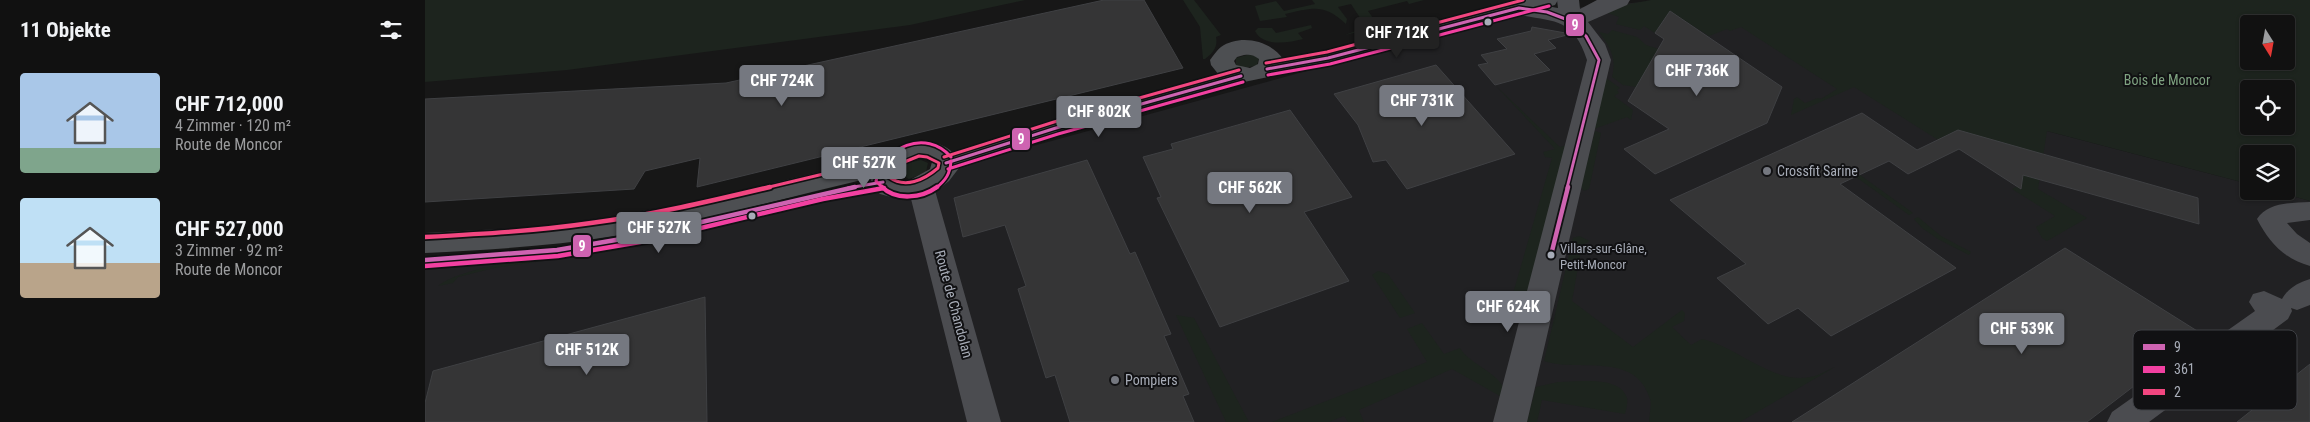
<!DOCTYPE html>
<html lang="de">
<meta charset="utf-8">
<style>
body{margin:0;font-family:"Roboto Condensed",sans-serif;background:#1e1f1f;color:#f1f3f6;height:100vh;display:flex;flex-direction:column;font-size:19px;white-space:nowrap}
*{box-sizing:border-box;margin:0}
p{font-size:16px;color:#9c9d9f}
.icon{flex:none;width:28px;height:28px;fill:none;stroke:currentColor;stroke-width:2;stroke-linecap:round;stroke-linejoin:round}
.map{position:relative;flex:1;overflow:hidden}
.panel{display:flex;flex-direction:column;background:#111;width:425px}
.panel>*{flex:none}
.needle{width:32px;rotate:169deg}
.tools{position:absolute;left:1815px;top:15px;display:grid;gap:10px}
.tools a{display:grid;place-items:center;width:55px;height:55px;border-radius:5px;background:#111;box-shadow:0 1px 4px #0004,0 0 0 1px #303131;font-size:25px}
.price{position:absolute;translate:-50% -42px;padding:0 11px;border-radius:5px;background:#757880;color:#fff;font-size:16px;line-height:32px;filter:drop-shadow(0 1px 2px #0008)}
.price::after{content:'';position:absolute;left:50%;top:30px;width:15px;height:11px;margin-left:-8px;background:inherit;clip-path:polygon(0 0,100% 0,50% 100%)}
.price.on{background:#222;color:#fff}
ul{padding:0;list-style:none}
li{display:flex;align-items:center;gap:15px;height:125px;padding:0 20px}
li span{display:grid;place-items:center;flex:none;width:140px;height:100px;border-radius:5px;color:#555}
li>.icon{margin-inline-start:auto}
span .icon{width:60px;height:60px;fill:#fffc;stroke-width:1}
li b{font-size:21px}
h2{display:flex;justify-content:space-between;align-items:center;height:60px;padding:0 20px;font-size:21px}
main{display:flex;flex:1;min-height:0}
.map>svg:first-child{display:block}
</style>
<main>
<section class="panel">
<h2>11 Objekte<svg class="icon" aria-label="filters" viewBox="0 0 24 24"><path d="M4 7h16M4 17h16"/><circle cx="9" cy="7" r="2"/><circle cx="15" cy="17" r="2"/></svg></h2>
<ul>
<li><span style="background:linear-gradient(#a9c7e8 75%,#7fa58c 0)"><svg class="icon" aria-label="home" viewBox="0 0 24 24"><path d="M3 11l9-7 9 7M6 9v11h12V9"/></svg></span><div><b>CHF 712,000</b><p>4 Zimmer · 120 m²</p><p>Route de Moncor</p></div></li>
<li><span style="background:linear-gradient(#bfe0f5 65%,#b9a48a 0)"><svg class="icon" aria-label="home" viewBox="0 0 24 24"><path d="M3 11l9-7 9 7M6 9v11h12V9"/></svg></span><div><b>CHF 527,000</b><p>3 Zimmer · 92 m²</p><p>Route de Moncor</p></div></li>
</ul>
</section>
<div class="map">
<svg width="1885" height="422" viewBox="0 0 1885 422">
<rect width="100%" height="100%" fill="#171717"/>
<path fill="#212123" d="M1241,0L1622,131L1824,184V191H1850L1885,201V422H0V268L99,261L210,246L418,198L1028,31L1080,14Z"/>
<path fill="#1d241e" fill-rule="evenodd" d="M0,0H600L485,25L142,70L0,82Z
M758,0H769L796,35L791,37C793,47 788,53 780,59H778L775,27Z
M887,0H999L984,4L982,1L943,11L948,18L938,21L945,29L920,35L936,29L939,24L926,4L913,7L922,19L921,24C898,3 888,8 860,14L862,17L835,21L830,6L851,1L859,11L890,4Z
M1226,0H1885V201L1850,191H1861V154H1824V184L1622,131L1613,189L1662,218L1622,241L1617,238L1611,227L1630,216L1587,189L1595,185L1533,145L1526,148L1429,87L1366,115L1369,99L1372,97L1380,103L1393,98L1396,99L1412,89L1316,27L1305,31L1302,29L1284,36L1245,11L1230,33L1219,26L1215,30L1191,24L1194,17L1180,12L1183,8ZM1824,24H1861V61H1824ZM1824,89H1861V126H1824Z
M886,25L887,28L873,33L878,39C863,43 838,47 830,31L833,28H847L851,33Z
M1187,30L1212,37L1221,45L1243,52L1242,57L1230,55L1212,87L1198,85L1187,77C1192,58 1185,47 1174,32L1183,34Z
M825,54L834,58L832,65L821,68L811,65V58Z
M1181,78L1195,88L1192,90L1194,93L1189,96L1208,110L1206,120L1202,117L1169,129Z
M1070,85L1135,147L1142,145L1101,308L1085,304L1127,158L1120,157L1118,152L1130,149Z
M1170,131L1176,133L1164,189L1159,191L1156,187Z
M496,160L503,163L501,172L484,179L475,174L476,168L482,163Z
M1435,175L1488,213L1484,215L1431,177Z
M1493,217L1516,236L1546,252L1544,255L1513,239L1497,228L1489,219Z
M1154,236L1165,241L1157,245L1147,301L1208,347L1257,310L1260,313L1259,321L1247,327L1266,345L1277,339C1311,346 1349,385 1385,377C1394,376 1402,370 1410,367L1315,422H1224C1224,415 1227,405 1225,399C1210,350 1153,373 1119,361L1148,238Z
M195,250L69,268L33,277L28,283L13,286C46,261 152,254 195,250Z
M953,271L963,274L990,313L975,318L947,275Z
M751,315L769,318L824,422H801Z
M997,323L1019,354L1035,348C1044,365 1081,375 1080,395C1079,402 1074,411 1071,418L1070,413L1075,396L1027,369L934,410L939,422H923L919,416L904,422H847L1002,362L982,329Z
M1133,382C1152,382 1195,375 1202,398C1203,403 1201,410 1200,414L1117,400L1112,422H1102L1111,387Z"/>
<path fill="#353536" stroke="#3f4043" d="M679,0H719L758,68L272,187L275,158L220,171L209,189L0,202V99L301,83Z
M1245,11L1357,87L1342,123L1230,174L1199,149L1244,129L1203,101L1239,39L1230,33Z
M1107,27L1146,34L1123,40L1131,48L1109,54L1125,70L1070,85L1053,65L1063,63L1056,55L1082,49L1072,39L1106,31Z
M1011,65L1090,154L982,189L961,160L948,162L933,125L909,94Z
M865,110L927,197L879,212L924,281L795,327L732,198L736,197L718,157L748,149L746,144Z
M1437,113L1492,150L1533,130L1773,198L1774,224L1598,175L1596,189L1534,149L1483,174L1464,161L1415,184L1531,268L1406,336L1373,308L1343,324L1292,278L1321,264L1245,200Z
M662,160L705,254L710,252L746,334L739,336L764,394L758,396L769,422H645L630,375L621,378L593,289L601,286L580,225L538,237L529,198Z
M1640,248L1777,334L1662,422H1367Z
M280,297L282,422H0V403L8,371Z
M1885,364V422H1812Z"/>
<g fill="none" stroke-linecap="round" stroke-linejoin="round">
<path fill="#4b4c50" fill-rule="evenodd" d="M1132,0H1154L1155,9L1172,0H1205L1202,5L1163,22L1180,44L1186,60L1102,422H1068L1162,60C1147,14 1126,23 1086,13L1083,8L1086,3L1094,1L1133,8Z
M496,178L505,181L509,187L576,422H542L483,187L487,181Z
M1885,202V220L1862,223L1872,234L1885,243V266C1859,259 1844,242 1832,219C1843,202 1867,203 1885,202Z
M1885,279V305L1872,310L1866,308L1867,311L1863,319L1724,422H1682L1687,412L1830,311L1824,302L1828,294L1839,291L1857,299C1863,288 1873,283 1885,279Z"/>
<path fill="#4d4f52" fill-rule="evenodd" d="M1097,0H1133L1130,5L911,63L819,82L640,134L534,168L524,181L515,188L484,198L473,199L455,194L449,188L445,178C360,198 275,222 189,236C126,246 64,250 0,253V233L113,227L190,216L268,202L454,158C472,143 509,134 527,152L622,123L794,75L786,65L785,60C788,56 792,50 796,47C815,34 845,40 858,59L902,51ZM819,55C825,54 829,55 834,59L833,64L825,68L811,65L809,61L812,57ZM498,158L504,159L507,162L505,169L485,180L474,181L470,173C478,164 487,160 498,158Z"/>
<defs>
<path id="bus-1-far1" d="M842,69L903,58L1094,8L1122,12L1143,20L1161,36L1174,60L1142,188
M521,163L631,128L816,76
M423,188L458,182"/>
<path id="bus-1" d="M1126,255L1143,187
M0,260L132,250L220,235L430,187"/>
<path id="bus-2-far1" d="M843,75L905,64L1124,6
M523,169L633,134L818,82
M457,188H459
M458,188L451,181C458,147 501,128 526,157
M511,188C521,180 525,174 526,161"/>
<path id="bus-2" d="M457,187C471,201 497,198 512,187
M0,266L133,256L221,241L398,199L459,188"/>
<path id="bus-3-far1" d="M841,63L902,52L1098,0
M494,156L502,157L514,163L513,168C499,180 480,189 464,177L472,165Z
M519,157L629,122L814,70
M340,188L461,159"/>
<path id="bus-3" d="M0,237C56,234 111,231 166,223C227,215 286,201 345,187"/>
</defs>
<use href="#bus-1-far1" stroke="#111113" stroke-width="6"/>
<use href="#bus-1" stroke="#111113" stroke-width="8"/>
<use href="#bus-2-far1" stroke="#111113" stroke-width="6"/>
<use href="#bus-2" stroke="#111113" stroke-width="8"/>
<use href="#bus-3-far1" stroke="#111113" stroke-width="6"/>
<use href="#bus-3" stroke="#111113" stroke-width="8"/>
<use href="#bus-1-far1" stroke="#ce63b1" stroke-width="3"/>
<use href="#bus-1" stroke="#ce63b1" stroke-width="4.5"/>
<use href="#bus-2-far1" stroke="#f240a1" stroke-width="3"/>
<use href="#bus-2" stroke="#f240a1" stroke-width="4.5"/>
<use href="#bus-3-far1" stroke="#f24680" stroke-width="3"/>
<use href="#bus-3" stroke="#f24680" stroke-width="4.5"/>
</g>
<g fill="#a8adb8" stroke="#111113" stroke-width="2">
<circle cx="1063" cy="22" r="4.5"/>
<circle cx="327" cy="216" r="4.5"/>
<circle cx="1126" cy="255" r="4.5"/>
</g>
<g fill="#757880" stroke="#111113" stroke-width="2">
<circle cx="1342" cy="171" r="5"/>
<circle cx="690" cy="380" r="5"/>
</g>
<g text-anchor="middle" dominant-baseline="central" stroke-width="4" stroke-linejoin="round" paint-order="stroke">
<g font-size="13" fill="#a8adb8" stroke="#111113" text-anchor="start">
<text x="1135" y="248">Villars-sur-Glâne,<tspan x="1135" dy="16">Petit-Moncor</tspan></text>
</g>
<g font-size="14" fill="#7fa381" stroke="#111113">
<text x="1742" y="80">Bois de Moncor</text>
</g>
<g font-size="14" fill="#a8adb8" stroke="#111113" text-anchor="start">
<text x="1352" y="171">Crossfit Sarine</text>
<text x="700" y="380">Pompiers</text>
</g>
<g font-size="14" fill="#a8adb8" stroke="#111113">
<text transform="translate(529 304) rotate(75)">Route de Chandolan</text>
</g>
</g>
<rect x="1708" y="330" width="164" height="80" rx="8" fill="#111113" stroke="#3e4045" stroke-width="1"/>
<rect x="1718" y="344" width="22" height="6" fill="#ce63b1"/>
<rect x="1718" y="366" width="22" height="7" fill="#f240a1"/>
<rect x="1718" y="389" width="22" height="6" fill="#f24680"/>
<g font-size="14" fill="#a8adb8">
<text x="1749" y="352">9</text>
<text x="1749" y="374">361</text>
<text x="1749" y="397">2</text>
</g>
<g stroke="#111113" stroke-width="2">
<rect x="1140" y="13" width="20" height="24" rx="5" fill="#ce63b1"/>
<rect x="586" y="127" width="20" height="24" rx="5" fill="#ce63b1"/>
<rect x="147" y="234" width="20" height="24" rx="5" fill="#ce63b1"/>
</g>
<g font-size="14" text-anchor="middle" font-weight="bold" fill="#fff">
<text x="1150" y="30">9</text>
<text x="596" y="144">9</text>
<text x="157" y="251">9</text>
</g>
</svg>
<div class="tools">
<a><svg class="needle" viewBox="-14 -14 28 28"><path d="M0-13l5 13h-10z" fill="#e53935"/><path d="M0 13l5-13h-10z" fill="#9c9d9f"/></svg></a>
<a><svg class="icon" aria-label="locate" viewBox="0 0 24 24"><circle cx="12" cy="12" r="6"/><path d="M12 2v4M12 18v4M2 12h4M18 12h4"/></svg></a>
<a><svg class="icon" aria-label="layers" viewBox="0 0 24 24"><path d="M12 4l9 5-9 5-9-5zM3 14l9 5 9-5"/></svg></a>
</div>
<b class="price on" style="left:972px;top:59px">CHF 712K</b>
<b class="price" style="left:1272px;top:97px">CHF 736K</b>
<b class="price" style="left:357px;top:107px">CHF 724K</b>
<b class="price" style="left:997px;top:127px">CHF 731K</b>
<b class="price" style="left:674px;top:138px">CHF 802K</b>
<b class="price" style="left:439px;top:189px">CHF 527K</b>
<b class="price" style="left:825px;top:214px">CHF 562K</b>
<b class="price" style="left:234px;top:254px">CHF 527K</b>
<b class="price" style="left:1083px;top:333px">CHF 624K</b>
<b class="price" style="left:1597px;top:355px">CHF 539K</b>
<b class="price" style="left:162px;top:376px">CHF 512K</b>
</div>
</main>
